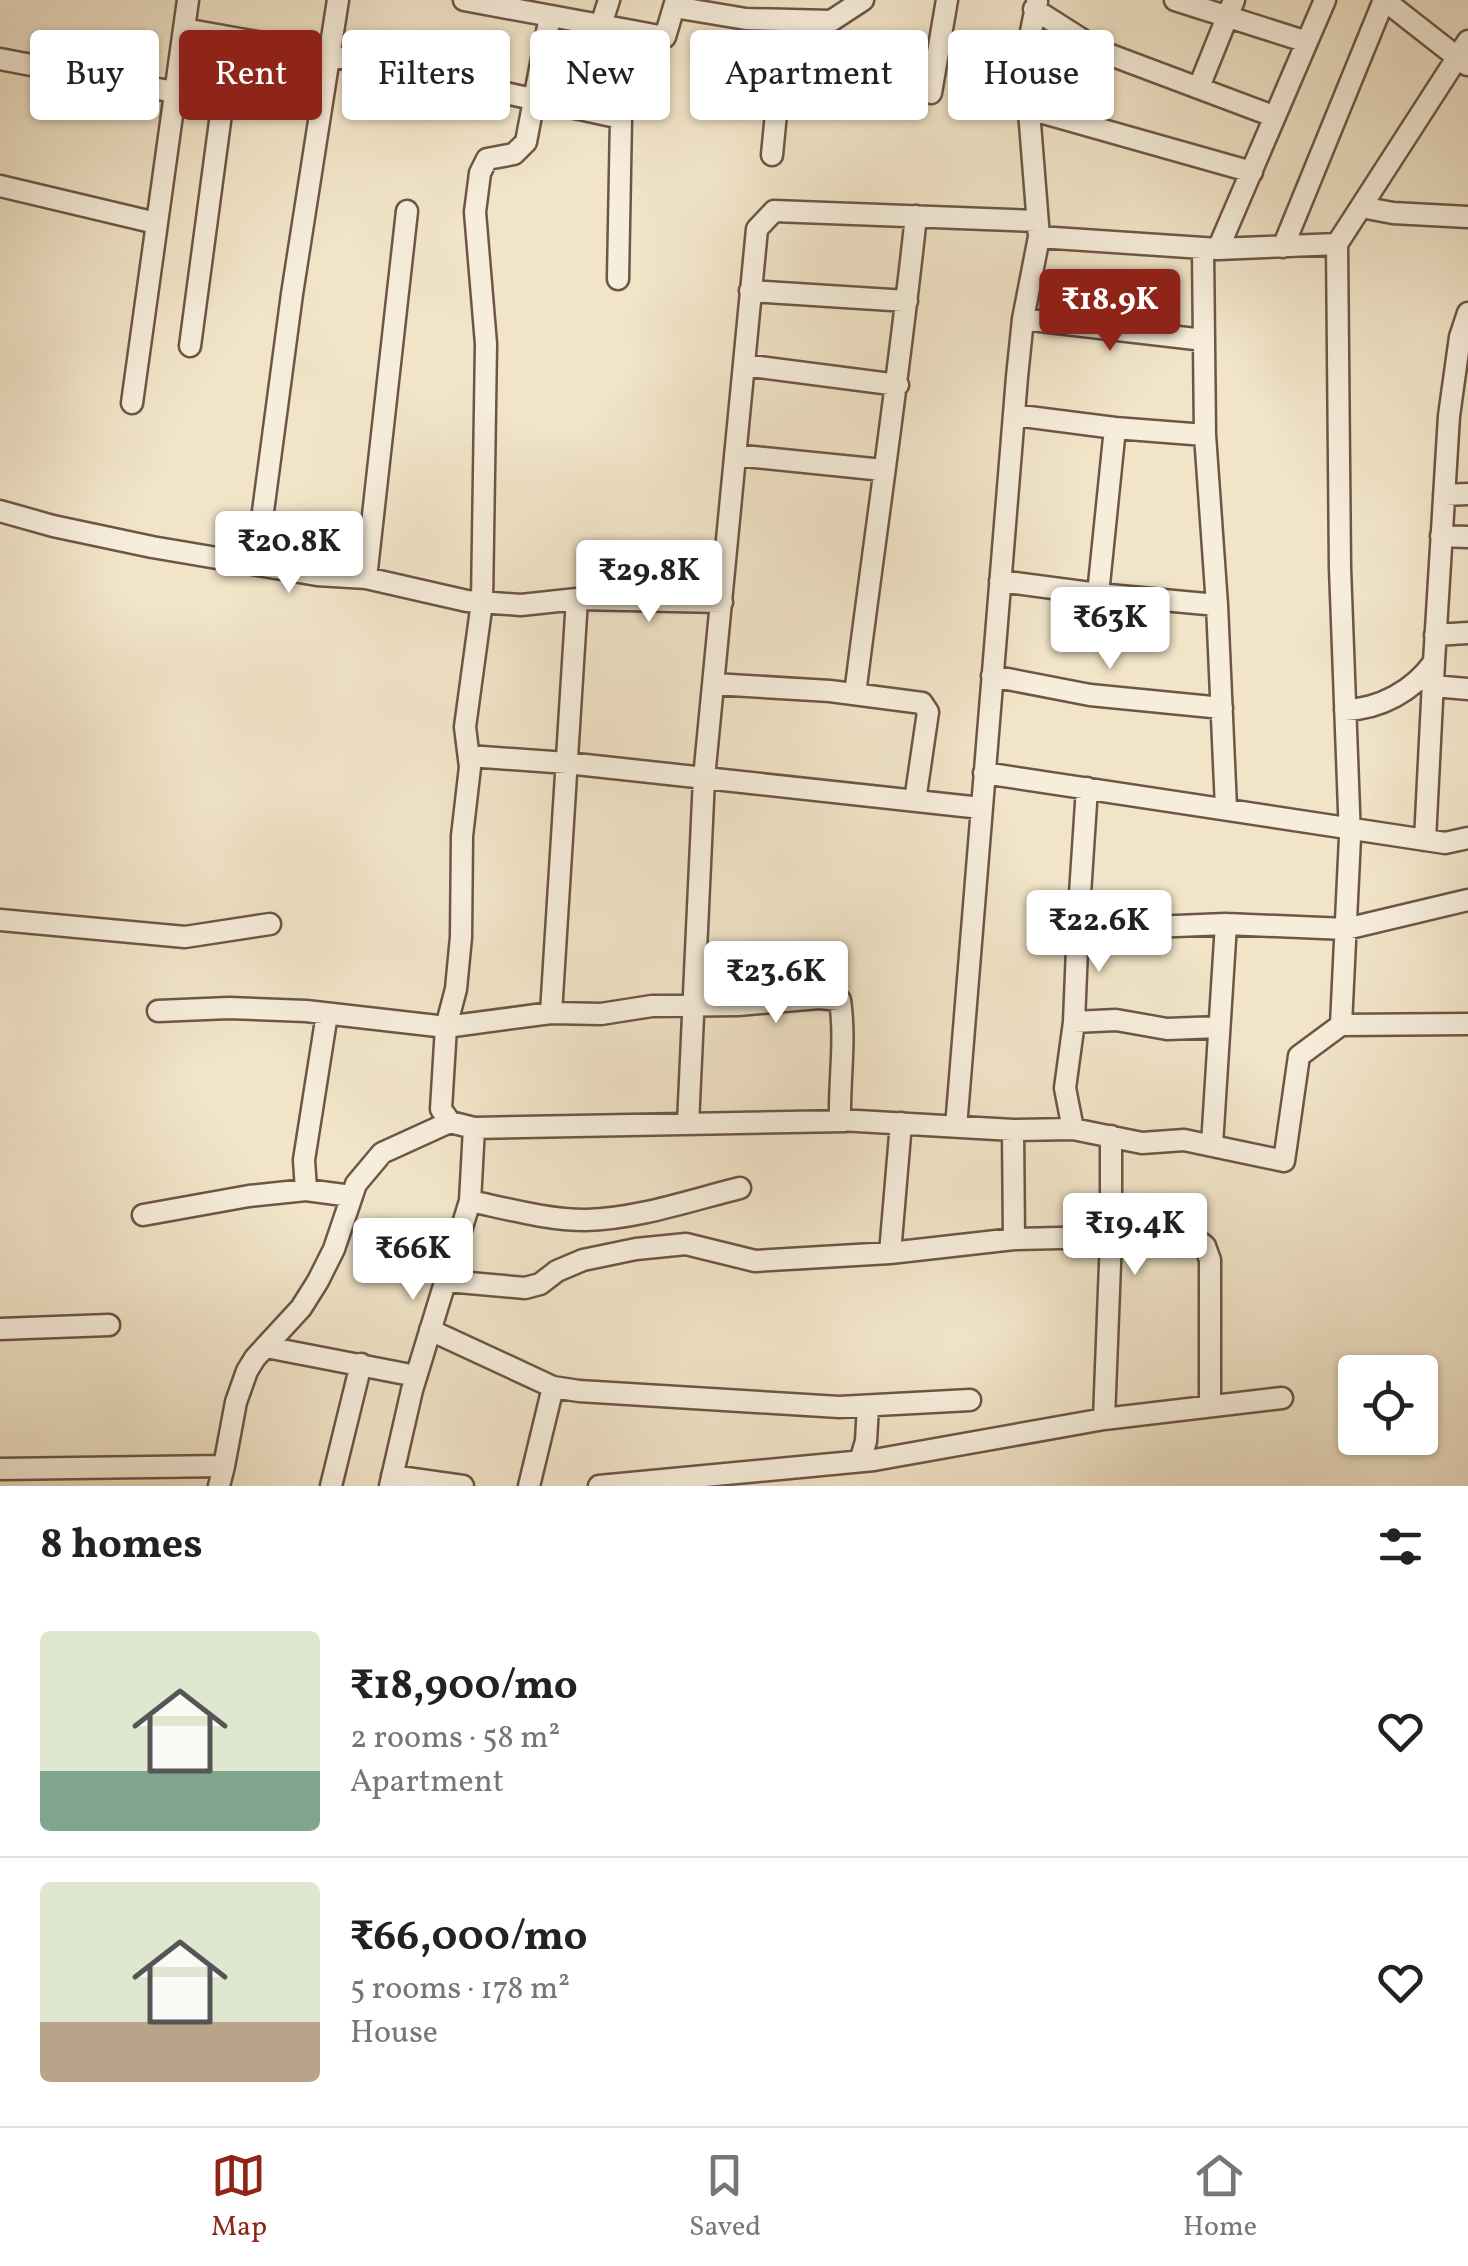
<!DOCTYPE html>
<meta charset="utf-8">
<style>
body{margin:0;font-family:Vollkorn,serif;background:#f2f2f2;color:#222;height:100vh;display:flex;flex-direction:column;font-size:38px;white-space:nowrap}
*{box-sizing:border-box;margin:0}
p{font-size:32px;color:#767676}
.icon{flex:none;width:55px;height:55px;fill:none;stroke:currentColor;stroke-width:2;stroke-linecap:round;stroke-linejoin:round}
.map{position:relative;height:1486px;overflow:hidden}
.side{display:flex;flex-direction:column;background:#fff;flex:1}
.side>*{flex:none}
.top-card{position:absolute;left:30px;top:30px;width:1410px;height:90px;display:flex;gap:20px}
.fabs{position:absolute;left:1338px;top:1355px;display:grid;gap:20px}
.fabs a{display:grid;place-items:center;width:100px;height:100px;border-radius:10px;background:#fff;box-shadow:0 2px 8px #0004;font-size:50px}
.price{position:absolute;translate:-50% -85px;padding:0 22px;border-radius:10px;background:#fff;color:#222;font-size:32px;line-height:65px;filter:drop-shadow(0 2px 5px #0008)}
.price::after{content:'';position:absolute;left:50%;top:60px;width:30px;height:22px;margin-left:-15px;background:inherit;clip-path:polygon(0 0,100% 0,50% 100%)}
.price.on{background:#8f2418;color:#fff}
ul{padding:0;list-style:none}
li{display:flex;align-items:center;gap:30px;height:250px;padding:0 40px}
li+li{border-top:2px solid #e0e0e0}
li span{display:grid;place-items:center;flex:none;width:280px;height:200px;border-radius:10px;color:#555}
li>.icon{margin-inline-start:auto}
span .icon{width:120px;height:120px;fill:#fffc;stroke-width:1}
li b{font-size:42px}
h2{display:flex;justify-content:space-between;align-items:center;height:120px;padding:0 40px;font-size:42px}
.chip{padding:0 35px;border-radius:10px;background:#fff;box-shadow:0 2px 8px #0004;font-size:35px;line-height:90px}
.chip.on{background:#8f2418;color:#fff}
.tab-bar{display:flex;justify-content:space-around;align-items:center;height:140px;border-top:2px solid #e0e0e0;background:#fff;font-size:28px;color:#767676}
.tab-bar a{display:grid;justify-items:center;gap:5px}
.tab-bar .on{color:#8f2418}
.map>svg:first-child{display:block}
</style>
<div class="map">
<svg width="1468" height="1486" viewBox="0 0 1468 1486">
<rect width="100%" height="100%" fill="#f1e4c8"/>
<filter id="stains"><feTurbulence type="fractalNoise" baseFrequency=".002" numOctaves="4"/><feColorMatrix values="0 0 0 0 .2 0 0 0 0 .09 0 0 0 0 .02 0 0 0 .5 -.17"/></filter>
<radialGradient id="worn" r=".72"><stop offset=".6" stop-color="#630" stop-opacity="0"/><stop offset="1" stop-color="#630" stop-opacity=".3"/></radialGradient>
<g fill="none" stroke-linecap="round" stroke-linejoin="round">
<defs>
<path id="minor" d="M464,0L665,37L676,0
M1175,0L1307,42
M1325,0L1218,249L1337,244
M1384,0L1467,65
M1037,2L1025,61L1039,237L1218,249
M674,7L746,19L831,21L863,0
M1034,9L1100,51L1273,116
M550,16L526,142L514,154L487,159L480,173L475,212L486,344L482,602L465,727L470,767L462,836L461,937L456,989L446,1027L551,1013L601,1014L652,1006L738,1005L819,998L840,1000C846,1042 839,1079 840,1120L1013,1130L1073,1129L1142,1143L1184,1140L1284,1161L1299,1056L1341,1025
M601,25L609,0
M184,29L329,55L621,118
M1468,41L1337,244L1340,568L1350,837L1341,1025L1468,1024
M0,59L174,92
M1199,87L1234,0
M931,93L947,0
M1029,109L1252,172
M772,155L785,20
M0,186L156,223
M1361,207L1393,213L1468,217
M1283,247L1384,0
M1203,249L1205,435L1217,605L1226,808
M618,279L621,118L649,34
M750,291L907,301
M1023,319L1204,340
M190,346L231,39
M744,365L898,385
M132,403L188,0
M1014,415L1115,428L1205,435
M735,455L883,470
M1444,495L1468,494
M0,511L53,526L152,547L317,575L366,578L467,601L521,605L577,599L722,602
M1441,536L1468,537
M256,564L292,294L338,0
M366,578L407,211
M1000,581L1098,594L1217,605
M1098,594L1115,428
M1435,635L1468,633
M992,676L1090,695L1222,708
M714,684L830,691L922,703L928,712L915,801
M1433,686L1468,689
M855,694C875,535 899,376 916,216
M1345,710C1380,709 1413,691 1434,662L1449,416L1460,337L1468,313
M469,756L567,763L981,808
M984,773L1432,841L1445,843L1468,838
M1425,840L1434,662
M0,920L185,937L270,924
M1078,924L1087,788
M158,1011L229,1008L306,1011L446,1027L441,1109L450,1122L474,1128L845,1121
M551,1013L577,599
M1074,1022L1116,1020L1167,1029L1219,1027
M688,1124L704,778L757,229L774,211L1037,221
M956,1127L1017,377L1023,319L1039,237
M1073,1129L1065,1088L1074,1022L1078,924L1126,928L1226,924L1346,929L1468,900
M1013,1130L1014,1239
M1212,1145L1226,924
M306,1190L304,1160L327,1014
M470,1201C508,1209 548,1220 586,1220C637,1219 691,1200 740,1188
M143,1215L249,1196L306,1190L351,1196
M890,1253L901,1123
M447,1281L525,1288L540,1284L557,1271L583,1260L636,1249L686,1244L755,1261L890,1253L1014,1239L1191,1235L1205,1246L1210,1260V1405
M0,1329L109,1325
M430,1330L553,1387L579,1391L839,1407L970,1400
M266,1347L416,1376
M1104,1419L1111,1238V1136
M860,1461L866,1441L868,1406
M0,1469L224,1466L236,1402L247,1371L255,1358L301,1308L318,1281L334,1249L356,1184L382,1153L450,1122
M392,1476L463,1486
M219,1486L224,1466
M331,1486L361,1364
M390,1486L412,1390L470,1201L474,1128
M529,1486L553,1387
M599,1486L874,1460L1104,1419L1282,1398"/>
</defs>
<use href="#minor" stroke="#6e5645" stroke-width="25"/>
<use href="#minor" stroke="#f6eddb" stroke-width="20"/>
</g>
<rect width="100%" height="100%" filter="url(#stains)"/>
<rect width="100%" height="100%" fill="url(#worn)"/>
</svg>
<div class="fabs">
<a><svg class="icon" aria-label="locate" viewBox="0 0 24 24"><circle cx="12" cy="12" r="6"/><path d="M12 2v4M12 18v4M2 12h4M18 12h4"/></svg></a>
</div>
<b class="price on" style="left:1110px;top:354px">₹18.9K</b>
<b class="price" style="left:289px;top:596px">₹20.8K</b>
<b class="price" style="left:649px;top:625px">₹29.8K</b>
<b class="price" style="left:1110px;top:672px">₹63K</b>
<b class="price" style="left:1099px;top:975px">₹22.6K</b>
<b class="price" style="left:776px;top:1026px">₹23.6K</b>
<b class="price" style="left:1135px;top:1278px">₹19.4K</b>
<b class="price" style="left:413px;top:1303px">₹66K</b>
<div class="top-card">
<a class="chip">Buy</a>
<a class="chip on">Rent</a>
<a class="chip">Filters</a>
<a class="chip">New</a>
<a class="chip">Apartment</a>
<a class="chip">House</a>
</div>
</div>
<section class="side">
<h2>8 homes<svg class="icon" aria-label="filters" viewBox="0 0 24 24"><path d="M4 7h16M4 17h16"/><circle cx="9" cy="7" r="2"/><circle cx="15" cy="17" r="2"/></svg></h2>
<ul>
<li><span style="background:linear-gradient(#dfe7d0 70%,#7fa58c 0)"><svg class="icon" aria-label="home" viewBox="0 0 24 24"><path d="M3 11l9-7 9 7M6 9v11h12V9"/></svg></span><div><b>₹18,900/mo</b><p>2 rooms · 58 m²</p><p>Apartment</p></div><svg class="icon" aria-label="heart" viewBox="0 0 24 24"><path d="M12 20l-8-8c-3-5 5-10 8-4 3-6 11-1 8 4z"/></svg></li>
<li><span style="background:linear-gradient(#dfe7d0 70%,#b9a48a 0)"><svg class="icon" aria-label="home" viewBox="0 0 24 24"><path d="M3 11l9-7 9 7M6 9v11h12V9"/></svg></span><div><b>₹66,000/mo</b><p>5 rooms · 178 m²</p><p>House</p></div><svg class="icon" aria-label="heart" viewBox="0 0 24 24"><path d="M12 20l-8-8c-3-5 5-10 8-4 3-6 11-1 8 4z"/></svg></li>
</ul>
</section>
<nav class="tab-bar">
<a class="on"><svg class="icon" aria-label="map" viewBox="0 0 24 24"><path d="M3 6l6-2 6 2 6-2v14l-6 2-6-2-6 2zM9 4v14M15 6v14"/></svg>Map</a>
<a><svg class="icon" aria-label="saved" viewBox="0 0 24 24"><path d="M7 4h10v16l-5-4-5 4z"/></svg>Saved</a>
<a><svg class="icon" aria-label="home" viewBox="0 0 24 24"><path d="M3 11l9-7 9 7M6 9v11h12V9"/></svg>Home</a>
</nav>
